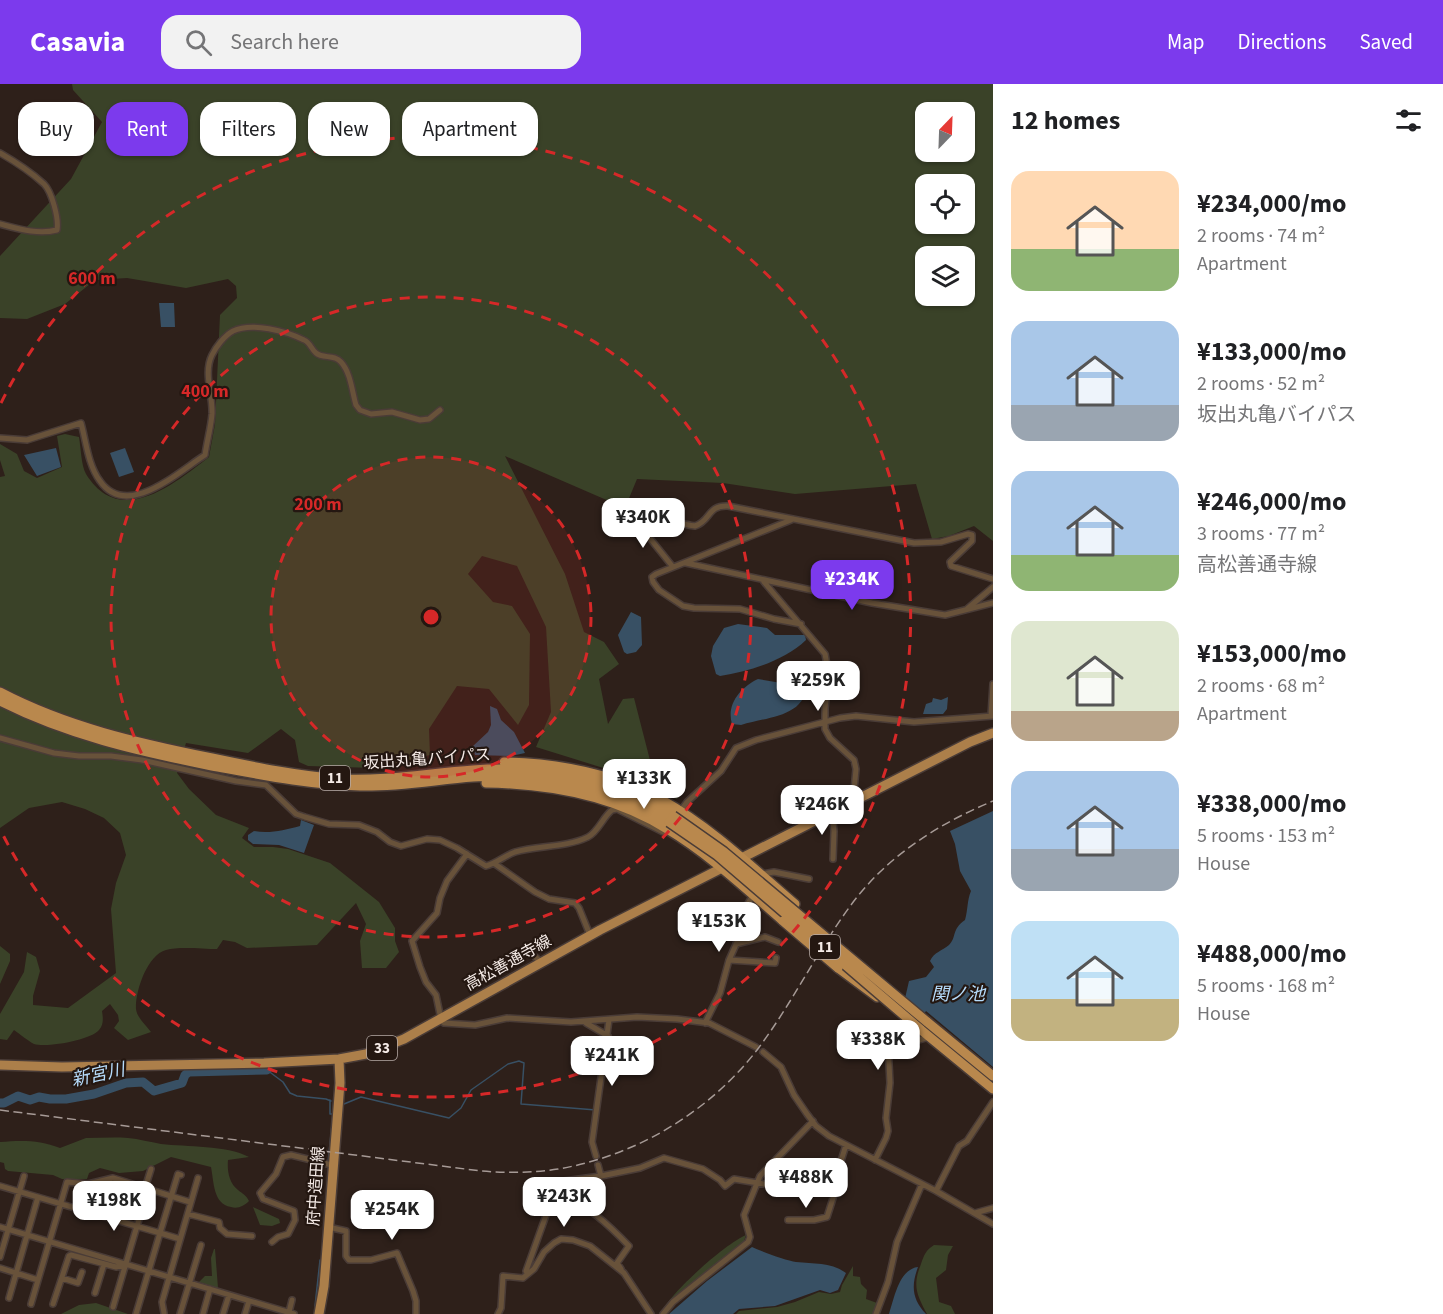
<!DOCTYPE html>
<meta charset="utf-8">
<style>
body{margin:0;font-family:"Source Sans 3","Noto Sans JP",sans-serif;background:#f2f2f2;color:#202124;height:100vh;display:flex;flex-direction:column;font-size:22px;white-space:nowrap}
*{box-sizing:border-box;margin:0}
p{font-size:20px;color:#757577}
.icon{flex:none;width:33px;height:33px;fill:none;stroke:currentColor;stroke-width:2;stroke-linecap:round;stroke-linejoin:round}
.map{position:relative;flex:1;overflow:hidden}
.drawer{display:flex;flex-direction:column;background:#fff;width:450px}
.drawer>*{flex:none}
.top-card{position:absolute;left:18px;top:18px;width:570px;height:54px;display:flex;gap:12px}
.needle{width:39px;rotate:23deg}
.tools{position:absolute;left:915px;top:18px;display:grid;gap:12px}
.tools a{display:grid;place-items:center;width:60px;height:60px;border-radius:12px;background:#fff;box-shadow:0 2px 4px #0004;font-size:30px}
.price{position:absolute;translate:-50% -51px;padding:0 14px;border-radius:12px;background:#fff;color:#222;font-size:20px;line-height:39px;filter:drop-shadow(0 2px 3px #0008)}
.price::after{content:'';position:absolute;left:50%;top:36px;width:18px;height:14px;margin-left:-9px;background:inherit;clip-path:polygon(0 0,100% 0,50% 100%)}
.price.on{background:#7c3aed;color:#fff}
ul{padding:0;list-style:none}
li{display:flex;align-items:center;gap:18px;height:150px;padding:0 18px}
li span{display:grid;place-items:center;flex:none;width:168px;height:120px;border-radius:18px;color:#555}
li>.icon{margin-inline-start:auto}
span .icon{width:72px;height:72px;fill:#fffc;stroke-width:1}
li b{font-size:26px}
h2{display:flex;justify-content:space-between;align-items:center;height:72px;padding:0 18px;font-size:26px}
.chip{padding:0 21px;border-radius:18px;background:#fff;box-shadow:0 2px 4px #0004;font-size:21px;line-height:54px}
.chip.on{background:#7c3aed;color:#fff}
header{display:flex;align-items:center;gap:36px;box-sizing:border-box;height:84px;padding:0 30px;background:#7c3aed;color:#fff}
header strong{font-size:28px}
nav{display:flex;gap:33px;margin-inline-start:auto;font-size:21px}
.search{width:420px;height:54px;background:#f2f2f2;display:flex;align-items:center;gap:15px;box-sizing:border-box;padding:0 21px;border-radius:18px;color:#757577;font-size:22px}
main{display:flex;flex:1;min-height:0}
.map>svg:first-child{display:block}
</style>
<header>
<strong>Casavia</strong>
<div class="search"><svg class="icon" aria-label="search" viewBox="0 0 24 24"><circle cx="10" cy="10" r="6"/><path d="M15 15l6 6"/></svg>Search here</div>
<nav><a>Map</a><a>Directions</a><a>Saved</a></nav>
</header>
<main>
<div class="map">
<svg width="993" height="1230" viewBox="0 0 993 1230">
<rect width="100%" height="100%" fill="#2e201a"/>
<path fill="#3a4228" fill-rule="evenodd" d="M72,0H993V457L974,442L949,452L932,455L916,400L795,410L723,399L637,395L625,424L505,372L565,490L584,548L604,558L619,580L599,595L608,640L623,615L634,614L652,684L679,710L677,715L629,692L536,663L551,628L546,543L517,482L482,472L468,490L493,518L512,522L530,550L529,621L518,641L489,605L457,602L429,645L430,671L375,684L308,682L299,678L295,656L281,645L248,669L186,659L177,689L189,705L216,731L249,744L242,754L254,763H273L288,765L330,779L379,818L395,844V857L399,868L386,884H362L360,857L366,840L356,819L317,861L247,864L235,858L223,856L217,865C203,865 179,862 166,866C147,871 135,908 136,925C137,934 146,941 151,948L128,956L114,944L119,937L118,931L110,920L102,927C103,934 104,940 99,946C91,956 47,964 34,960C28,957 20,950 14,946L7,956L0,955V930L24,888L27,868L36,873L40,887L33,912V921L68,924L116,889L111,825L116,799L126,771L120,749L104,734L85,725L62,718L29,724L0,744V393L5,392L0,376V360L17,370L24,387L37,394L62,383L57,352L65,350L79,353C81,364 81,381 86,390C120,445 174,400 209,373L215,340L220,231L237,214L236,202L228,195L186,204L127,194L95,196L65,220L27,235L0,234V172L71,95L102,38L73,6ZM926,28H964V68H926ZM926,100H964V140H926ZM926,172H964V212H926Z
M0,862L10,870V877L0,900Z
M86,1054C100,1054 114,1053 128,1054C139,1055 150,1058 161,1060C187,1063 226,1061 249,1073L228,1076C227,1087 229,1099 238,1106C243,1110 246,1111 249,1117C244,1122 238,1125 231,1123C213,1120 214,1098 211,1083L171,1073L143,1087L119,1089L100,1084L89,1089L87,1095H62L53,1091L8,1087L5,1085L4,1079L0,1078V1058C22,1056 40,1056 60,1064Z
M253,1123L279,1135L280,1139L272,1142L260,1141Z
M746,1151L743,1160L661,1229C671,1208 725,1160 746,1151Z
M934,1161L953,1162L948,1171L946,1186L936,1194L939,1218L951,1222L955,1230H927C917,1211 912,1202 921,1180C924,1171 926,1166 934,1161Z
M214,1165H215L218,1204L199,1198L205,1192H212L211,1174Z
M853,1182V1192L860,1193L861,1200L867,1206L866,1215L877,1219L874,1230H736L739,1227L777,1223L795,1218L819,1208L831,1210L840,1208L842,1201Z
M96,1219L128,1230H61L79,1221Z"/>
<path fill="#385064" d="M68,18L78,24L94,31L84,45L79,46L74,55L66,56L67,19Z
M40,36L48,42L49,47L43,55L29,50L33,40Z
M159,219H174L175,243H161Z
M56,364L61,383L37,392L24,371Z
M125,364L134,388L119,393L110,369Z
M631,528L641,533L642,561L636,568L627,570L624,568L618,551Z
M738,540L767,544L775,551H805L806,556C784,577 750,587 720,592L716,590L711,572L713,562L724,544Z
M801,591L807,593C810,633 770,632 741,641L732,640C726,620 741,603 758,595L781,599L792,593Z
M948,613L947,625L943,630H923L926,620L932,618L933,614L941,616Z
M490,622L497,625L501,636L514,648L525,669L511,672L475,671L473,662L488,648L491,641Z
M993,727V983L926,927L907,956L901,958L894,954L898,945L909,897L926,893L934,883L930,877C934,868 942,867 949,861C957,853 951,846 965,836C968,826 967,816 971,807L960,787L955,760L950,747Z
M301,736L314,741L304,769L279,761L253,760L248,756V751L254,747C270,750 284,746 300,742Z
M752,1163C760,1167 787,1177 796,1178C814,1180 831,1178 846,1189L838,1206L830,1209L820,1206L775,1222L739,1225L733,1230H669L707,1197Z
M918,1183C911,1202 912,1215 926,1230H889C894,1215 899,1185 918,1183Z"/>
<g fill="none" stroke-linecap="round" stroke-linejoin="round">
<path stroke="#385064" stroke-width="1.5" d="M267,986L283,998L290,1009L297,1012L326,1015L331,1017
M344,1020L361,1013L449,1034L461,1024L471,1006L508,980L519,977L524,979L521,1020L596,1026
M328,1079L333,1030H330V1016
M315,1222L320,1176"/>
<path stroke="#385064" stroke-width="9" d="M0,1019H4L18,1012L30,1016L39,1013L50,1015H66L94,1010L126,999L143,998L154,1007L182,999L185,991L189,988L267,986"/>
<defs>
<path id="minor" d="M0,69C14,77 32,89 44,100C52,108 59,135 57,146C38,151 19,145 0,140
M0,354L27,356L81,339C86,357 88,381 100,397C127,436 178,388 205,371C207,357 211,343 212,330C213,311 203,289 212,271C216,263 224,252 233,247C252,238 286,247 304,256C310,258 311,265 316,269C323,275 334,270 341,278C351,289 352,308 356,321L360,326L371,330L392,328L420,336L429,335L440,326
M791,436L656,490L652,493L653,498L659,506L683,522L694,524L740,525L774,535L801,540
M686,479L872,519L945,531L993,519
M673,483L640,442V438C652,432 682,440 695,442C711,437 707,421 728,422L914,459L941,458L968,450L972,451V457L950,478L951,482L993,495
M764,498L825,570L829,592L825,624V645L830,654L854,676L856,685L853,717
M967,525L993,503
M991,632L993,600
M0,654L54,669L79,672H111L142,676L236,697L266,701L296,730L305,733L329,740L359,741L377,748L390,758L401,762L427,755L440,756L457,764L486,782C497,779 504,772 515,768C538,761 565,764 588,753C598,748 603,733 612,726L617,725L663,748H666L669,744
M679,729L687,718L721,687L736,664L756,656L840,634L856,632L914,638L993,632
M832,729L834,747L833,775
M467,770L447,797L440,814L437,829L412,857L420,883L426,898L436,911L441,935L444,939L475,941L507,934L571,938L637,933L677,935L709,939L756,963
M495,780L535,808L549,815L575,819L579,824L590,851
M762,790L774,788L809,795
M736,860L765,853L778,858
M526,865L541,878
M729,876L775,879L776,874
M586,939L608,952
M705,939L720,909L729,876L738,856L740,833L753,811
M763,968L781,983L794,1011L807,1030L816,1042L829,1052L936,1107L993,1140
M596,1072L592,1058L609,936
M875,1076L886,1054L888,1047L886,1034L890,999L888,961L890,957L909,959L929,953
M598,1081L601,1092
M0,1102L160,1149L136,1230
M145,1104L151,1085
M936,1107L959,1062L967,1057L993,1018
M558,1109C586,1120 608,1140 629,1162L617,1179L621,1185
M834,1111L835,1096
M975,1129L993,1124
M188,1130L219,1138L220,1144L227,1150L252,1152
M788,1136H814L827,1133L834,1111L827,1108
M0,1143L294,1230
M328,1143L346,1147V1172L349,1176H371L397,1169L413,1207L416,1217V1230
M180,1155L160,1149L178,1090L181,1091
M272,1158L278,1153L288,1150L295,1136L294,1127L263,1115L260,1109L276,1090L283,1073L291,1071L332,1081
M0,1173L24,1092
M0,1184L38,1196
M528,1190L526,1187L549,1123L564,1097L601,1092L640,1084L664,1074L703,1085L720,1096L725,1102L734,1095L776,1102L823,1105L827,1108L835,1096L846,1061
M62,1194L78,1199L82,1188
M95,1209L104,1180
M9,1214L38,1113
M31,1220L67,1098L88,1100L113,1094L190,1118
M53,1220L69,1172L71,1171L116,1183L124,1181
M113,1223L148,1105
M289,1228L292,1216
M164,1229L162,1218L198,1094
M180,1230L201,1161
M203,1230L210,1205
M223,1230L229,1211
M245,1230L249,1217
M498,1230L501,1224L503,1192L523,1194L534,1185L544,1168L554,1159L561,1155L573,1156L590,1162L624,1189L651,1230
M663,1230L673,1218L748,1158L750,1153L744,1131L760,1092L813,1037
M876,1230L888,1198L897,1158L922,1100"/>
<path id="primary" d="M0,981L62,983L264,979L339,975L366,970L404,955L600,846L970,658L993,649
M319,1230L324,1202L340,999L339,975"/>
<path id="trunk" d="M0,608C67,643 138,659 212,674C255,683 298,692 342,695C386,697 429,689 473,686C543,680 613,696 673,732
M0,617C67,651 138,667 212,682C261,691 310,701 360,702C398,703 435,696 473,693C542,689 609,704 669,738
M504,678C558,679 614,690 662,716C712,744 753,784 795,820
M486,699C550,700 613,711 667,745C709,770 746,805 783,837
M838,884L877,913
M926,937L993,992
M915,941L993,1005"/>
</defs>
<use href="#minor" stroke="#4a3c37" stroke-width="8"/>
<use href="#primary" stroke="#4a3c37" stroke-width="12"/>
<use href="#trunk" stroke="#4a3c37" stroke-width="12"/>
<use href="#minor" stroke="#68523a" stroke-width="5"/>
<use href="#primary" stroke="#ac7f4a" stroke-width="9"/>
<use href="#trunk" stroke="#b9884d" stroke-width="9"/>
<path stroke="#a69a96" stroke-width="1.5" stroke-dasharray="9 4.5" stroke-linecap="butt" d="M0,1026L481,1087C506,1089 532,1089 558,1085C636,1072 709,1028 757,966C792,920 817,867 851,821C887,772 938,740 993,717"/>
<defs>
<path id="trunk-bridge" d="M673,732L724,768L926,937
M669,738L717,771L920,945
M783,837L838,884"/>
</defs>
<use href="#trunk-bridge" stroke="#4a3c37" stroke-width="12" stroke-linecap="butt"/>
<use href="#trunk-bridge" stroke="#b9884d" stroke-width="9"/>
</g>
<circle cx="431" cy="533" r="160" fill="#d62828" fill-opacity=".12"/>
<g fill="none" stroke="#d62828" stroke-width="3" stroke-dasharray="10 8">
<circle cx="431" cy="533" r="160"/>
<circle cx="431" cy="533" r="320"/>
<path d="M1 319A480 480 0 1 1 1 747"/>
</g>
<g text-anchor="middle" dominant-baseline="central" stroke-width="4.5" stroke-linejoin="round" paint-order="stroke">
<g fill="#241711" stroke="#b6aba7" stroke-width="1.5">
<rect x="320" y="682" width="30" height="24" rx="4.5"/>
<rect x="810" y="851" width="30" height="24" rx="4.5"/>
<rect x="367" y="952" width="30" height="24" rx="4.5"/>
</g>
<g font-size="15" font-weight="bold" fill="#f5ebe7">
<text x="335" y="694">11</text>
<text x="825" y="863">11</text>
<text x="382" y="964">33</text>
</g>
<g font-size="16" fill="#f5ebe7" stroke="#241711">
<text transform="translate(427 675) rotate(-4)">坂出丸亀バイパス</text>
<text transform="translate(508 879) rotate(-29)">高松善通寺線</text>
<text transform="translate(316 1102) rotate(-86)">府中造田線</text>
</g>
<g font-size="18" font-style="italic" fill="#b6dcfc" stroke="#241711">
<text x="958" y="910">関ノ池</text>
<text transform="translate(98 991) rotate(-12)">新宮川</text>
</g>
</g>
<circle cx="431" cy="533" r="9" fill="#d62828" stroke="#241711" stroke-width="3"/>
<g font-size="18" text-anchor="middle" font-weight="bold" fill="#d62828" stroke="#241711" stroke-width="4.5" stroke-linejoin="round" paint-order="stroke">
<text x="92" y="200">600 m</text>
<text x="205" y="313">400 m</text>
<text x="318" y="426">200 m</text>
</g>
</svg>
<div class="tools">
<a><svg class="needle" viewBox="-14 -14 28 28"><path d="M0-13l5 13h-10z" fill="#e53935"/><path d="M0 13l5-13h-10z" fill="#757577"/></svg></a>
<a><svg class="icon" aria-label="locate" viewBox="0 0 24 24"><circle cx="12" cy="12" r="6"/><path d="M12 2v4M12 18v4M2 12h4M18 12h4"/></svg></a>
<a><svg class="icon" aria-label="layers" viewBox="0 0 24 24"><path d="M12 4l9 5-9 5-9-5zM3 14l9 5 9-5"/></svg></a>
</div>
<b class="price" style="left:643px;top:465px">¥340K</b>
<b class="price on" style="left:852px;top:527px">¥234K</b>
<b class="price" style="left:818px;top:628px">¥259K</b>
<b class="price" style="left:644px;top:726px">¥133K</b>
<b class="price" style="left:822px;top:752px">¥246K</b>
<b class="price" style="left:719px;top:869px">¥153K</b>
<b class="price" style="left:878px;top:987px">¥338K</b>
<b class="price" style="left:612px;top:1003px">¥241K</b>
<b class="price" style="left:806px;top:1125px">¥488K</b>
<b class="price" style="left:564px;top:1144px">¥243K</b>
<b class="price" style="left:114px;top:1148px">¥198K</b>
<b class="price" style="left:392px;top:1157px">¥254K</b>
<div class="top-card">
<a class="chip">Buy</a>
<a class="chip on">Rent</a>
<a class="chip">Filters</a>
<a class="chip">New</a>
<a class="chip">Apartment</a>
</div>
</div>
<section class="drawer">
<h2>12 homes<svg class="icon" aria-label="filters" viewBox="0 0 24 24"><path d="M4 7h16M4 17h16"/><circle cx="9" cy="7" r="2"/><circle cx="15" cy="17" r="2"/></svg></h2>
<ul>
<li><span style="background:linear-gradient(#ffd9b3 65%,#8fb573 0)"><svg class="icon" aria-label="home" viewBox="0 0 24 24"><path d="M3 11l9-7 9 7M6 9v11h12V9"/></svg></span><div><b>¥234,000/mo</b><p>2 rooms · 74 m²</p><p>Apartment</p></div></li>
<li><span style="background:linear-gradient(#a9c7e8 70%,#9aa5b1 0)"><svg class="icon" aria-label="home" viewBox="0 0 24 24"><path d="M3 11l9-7 9 7M6 9v11h12V9"/></svg></span><div><b>¥133,000/mo</b><p>2 rooms · 52 m²</p><p>坂出丸亀バイパス</p></div></li>
<li><span style="background:linear-gradient(#a9c7e8 70%,#8fb573 0)"><svg class="icon" aria-label="home" viewBox="0 0 24 24"><path d="M3 11l9-7 9 7M6 9v11h12V9"/></svg></span><div><b>¥246,000/mo</b><p>3 rooms · 77 m²</p><p>高松善通寺線</p></div></li>
<li><span style="background:linear-gradient(#dfe7d0 75%,#b9a48a 0)"><svg class="icon" aria-label="home" viewBox="0 0 24 24"><path d="M3 11l9-7 9 7M6 9v11h12V9"/></svg></span><div><b>¥153,000/mo</b><p>2 rooms · 68 m²</p><p>Apartment</p></div></li>
<li><span style="background:linear-gradient(#a9c7e8 65%,#9aa5b1 0)"><svg class="icon" aria-label="home" viewBox="0 0 24 24"><path d="M3 11l9-7 9 7M6 9v11h12V9"/></svg></span><div><b>¥338,000/mo</b><p>5 rooms · 153 m²</p><p>House</p></div></li>
<li><span style="background:linear-gradient(#bfe0f5 65%,#c2b280 0)"><svg class="icon" aria-label="home" viewBox="0 0 24 24"><path d="M3 11l9-7 9 7M6 9v11h12V9"/></svg></span><div><b>¥488,000/mo</b><p>5 rooms · 168 m²</p><p>House</p></div></li>
</ul>
</section>
</main>
